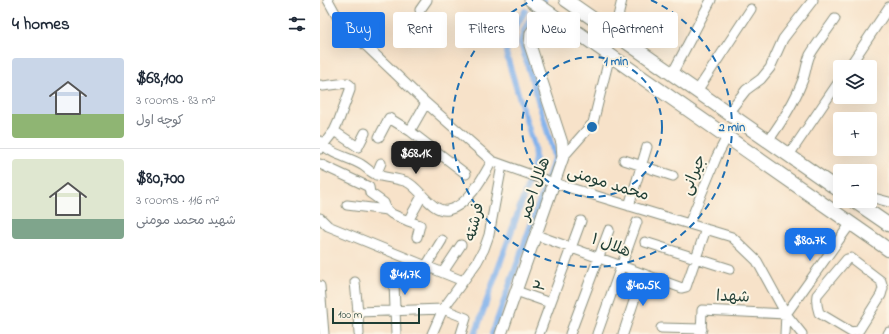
<!DOCTYPE html>
<meta charset="utf-8">
<style>
body{margin:0;font-family:"Indie Flower","Playpen Sans Arabic",sans-serif;background:#f6f6f7;color:#1f2937;height:100vh;display:flex;flex-direction:column;font-size:15px;white-space:nowrap}
*{box-sizing:border-box;margin:0}
p{font-size:13px;color:#747a83}
.icon{flex:none;width:22px;height:22px;fill:none;stroke:currentColor;stroke-width:2;stroke-linecap:round;stroke-linejoin:round}
.map{position:relative;flex:1;overflow:hidden}
.panel{display:flex;flex-direction:column;background:#fff;width:320px}
.panel>*{flex:none}
.top-card{position:absolute;left:12px;top:12px;width:380px;height:36px;display:flex;gap:8px}
.buttons{position:absolute;left:513px;top:60px;display:grid;gap:8px}
.buttons a{display:grid;place-items:center;width:44px;height:44px;border-radius:4px;background:#fff;box-shadow:0 4px 16px #0002;font-size:20px}
.scale{position:absolute;left:12px;bottom:10px;width:88px;box-sizing:border-box;padding-left:4px;border:2px solid #1f3d34;border-top:0;font-size:11px;line-height:14px;white-space:nowrap;color:#1f3d34;-webkit-text-stroke:3px #fcf5e5;paint-order:stroke}
.price{position:absolute;translate:-50% -34px;padding:0 9px;border-radius:8px;background:#1a73e8;color:#fff;font-size:13px;line-height:26px;filter:drop-shadow(0 1px 2px #0008)}
.price::after{content:'';position:absolute;left:50%;top:24px;width:12px;height:9px;margin-left:-6px;background:inherit;clip-path:polygon(0 0,100% 0,50% 100%)}
.price.on{background:#222;color:#fff}
ul{padding:0;list-style:none}
li{display:flex;align-items:center;gap:12px;height:100px;padding:0 12px}
li+li{border-top:1px solid #e0e1e3}
li span{display:grid;place-items:center;flex:none;width:112px;height:80px;border-radius:4px;color:#555}
li>.icon{margin-inline-start:auto}
span .icon{width:48px;height:48px;fill:#fffc;stroke-width:1}
li b{font-size:17px}
h2{display:flex;justify-content:space-between;align-items:center;height:48px;padding:0 12px;font-size:17px}
.pill{padding:0 14px;border-radius:4px;background:#fff;box-shadow:0 4px 16px #0002;font-size:14px;line-height:36px}
.pill.on{background:#1a73e8;color:#fff}
main{display:flex;flex:1;min-height:0}
.map>svg:first-child{display:block}
</style>
<main>
<section class="panel">
<h2>4 homes<svg class="icon" aria-label="filters" viewBox="0 0 24 24"><path d="M4 7h16M4 17h16"/><circle cx="9" cy="7" r="2"/><circle cx="15" cy="17" r="2"/></svg></h2>
<ul>
<li><span style="background:linear-gradient(#c9d6e8 70%,#8fb573 0)"><svg class="icon" aria-label="home" viewBox="0 0 24 24"><path d="M3 11l9-7 9 7M6 9v11h12V9"/></svg></span><div><b>$68,100</b><p>3 rooms · 83 m²</p><p>کوچه اول</p></div></li>
<li><span style="background:linear-gradient(#dfe7d0 75%,#7fa58c 0)"><svg class="icon" aria-label="home" viewBox="0 0 24 24"><path d="M3 11l9-7 9 7M6 9v11h12V9"/></svg></span><div><b>$80,700</b><p>3 rooms · 116 m²</p><p>شهید محمد مومنی</p></div></li>
</ul>
</section>
<div class="map">
<svg width="569" height="334" viewBox="0 0 569 334">
<rect width="100%" height="100%" fill="#fcf5e5"/>
<filter id="ink" filterUnits="userSpaceOnUse"><feTurbulence type="fractalNoise" baseFrequency=".025" numOctaves="2"/><feDisplacementMap in="SourceGraphic" scale="8" xChannelSelector="R" yChannelSelector="G"/><feConvolveMatrix kernelMatrix="1 2 1 2 8 2 1 2 1" color-interpolation-filters="sRGB"/></filter>
<filter id="wash" filterUnits="userSpaceOnUse"><feTurbulence type="fractalNoise" baseFrequency=".012" numOctaves="4" result="noise"/><feDisplacementMap in="SourceGraphic" scale="16" xChannelSelector="R" yChannelSelector="G"/><feGaussianBlur stdDeviation="0.9" result="paint"/><feColorMatrix in="noise" values="0 0 0 0 0 0 0 0 0 0 0 0 0 0 0 0 0 1.4 0 .05"/><feComposite in="paint" operator="in"/></filter>
<g filter="url(#wash)">
<rect width="100%" height="100%" fill="#f7e2c9"/>
<g fill="none" stroke-linecap="round" stroke-linejoin="round">
<path stroke="#80b1ec" stroke-width="6" d="M155,334L212,173L215,158L214,146L190,67L186,53L188,41L205,11
M172,334L232,166L234,158L232,147L201,43C203,25 213,14 224,0"/>
</g>
</g>
<g filter="url(#ink)">
<g fill="none" stroke-linecap="round" stroke-linejoin="round">
<defs>
<path id="minor" d="M8,0L19,20L106,103L172,161L234,183L412,237L437,261L466,314L482,334
M100,10L107,0
M294,33L302,0
M529,67L569,7
M352,74L391,0
M0,85L3,86L27,83L30,85V90L19,120L14,131L0,149
M377,91L431,9
M106,103L90,131L146,174
M408,113L426,90L441,79L450,68L463,39L493,0
M14,131L38,147L45,133
M59,137L69,118L90,131
M0,141C11,156 28,156 42,165C47,168 51,173 57,175C66,178 77,178 87,182C99,187 112,213 128,210C148,206 163,177 172,161
M448,141C461,123 474,103 482,82C486,73 486,64 490,55C497,43 507,31 515,19
M469,155L520,80
M243,157L273,123L290,55
M304,160L353,176
M0,164L49,187L50,193L64,203L67,210L72,214L88,221L102,196
M56,175L61,163
M550,197L569,202
M27,205L67,210
M309,206L327,147
M0,218L8,226L106,266L143,281
M88,221L100,225L97,237
M369,224L397,156L407,137
M216,235L362,288L366,287L368,281L386,229
M325,242L410,269
M531,258L561,281L563,288L561,295L539,330L531,332L499,313C497,307 496,301 497,295L527,259Z
M106,266L122,240
M123,272L141,245
M35,282L38,312
M74,283L76,334
M0,286L4,334
M196,291L230,303
M466,314L531,223
M341,328L382,329
M39,334L38,312L123,309L146,318L141,334
M112,334L123,309L157,262L164,249L169,235L182,165
M219,334L261,221
M250,334L289,230
M277,334L317,222
M303,334L323,274
M381,334L382,310L466,314
M465,334L466,314
M568,334L569,332"/>
<path id="major" d="M181,334L243,157L242,143L210,45L211,33L227,11"/>
<path id="highway" d="M211,0L569,250
M246,0L520,191
M534,201L569,225"/>
</defs>
<use href="#minor" stroke="#8b907e" stroke-width="11"/>
<use href="#major" stroke="#8b907e" stroke-width="13"/>
<use href="#highway" stroke="#8b907e" stroke-width="15"/>
<use href="#minor" stroke="#fff" stroke-width="9"/>
<use href="#major" stroke="#fff" stroke-width="11"/>
<use href="#highway" stroke="#fff" stroke-width="13"/>
</g>
</g>
<g fill="none" stroke="#1f6fb2" stroke-width="2" stroke-dasharray="7 5">
<circle cx="272" cy="127" r="70"/>
<path d="M331 0A140 140 0 1 1 213 0"/>
</g>
<g text-anchor="middle" dominant-baseline="central" stroke-width="4" stroke-linejoin="round" paint-order="stroke">
<g font-size="16" fill="#1f3d34" stroke="#fcf5e5">
<text transform="translate(374 175) rotate(-68)">جیرانی</text>
<text transform="translate(288 184) rotate(17)">محمد مومنی</text>
<text transform="translate(215 189) rotate(-71)">هلال احمر</text>
<text transform="translate(155 222) rotate(-76)">فرشته</text>
<text transform="translate(291 246) rotate(20)">هلال ۱</text>
<text transform="translate(221 286) rotate(-69)">۲</text>
<text transform="translate(413 297) rotate(2)">شهدا</text>
</g>
</g>
<circle cx="272" cy="127" r="6" fill="#1f6fb2" stroke="#fcf5e5" stroke-width="2"/>
<g font-size="12" text-anchor="middle" font-weight="bold" fill="#1f6fb2" stroke="#fcf5e5" stroke-width="4" stroke-linejoin="round" paint-order="stroke">
<text x="296" y="65">1 min</text>
<text x="412" y="131">2 min</text>
</g>
</svg>
<div class="buttons">
<a><svg class="icon" aria-label="layers" viewBox="0 0 24 24"><path d="M12 4l9 5-9 5-9-5zM3 14l9 5 9-5"/></svg></a>
<a>+</a>
<a>−</a>
</div>
<div class="scale">100 m</div>
<b class="price on" style="left:96px;top:175px">$68.1K</b>
<b class="price" style="left:490px;top:262px">$80.7K</b>
<b class="price" style="left:85px;top:296px">$41.7K</b>
<b class="price" style="left:323px;top:307px">$40.5K</b>
<div class="top-card">
<a class="pill on">Buy</a>
<a class="pill">Rent</a>
<a class="pill">Filters</a>
<a class="pill">New</a>
<a class="pill">Apartment</a>
</div>
</div>
</main>
